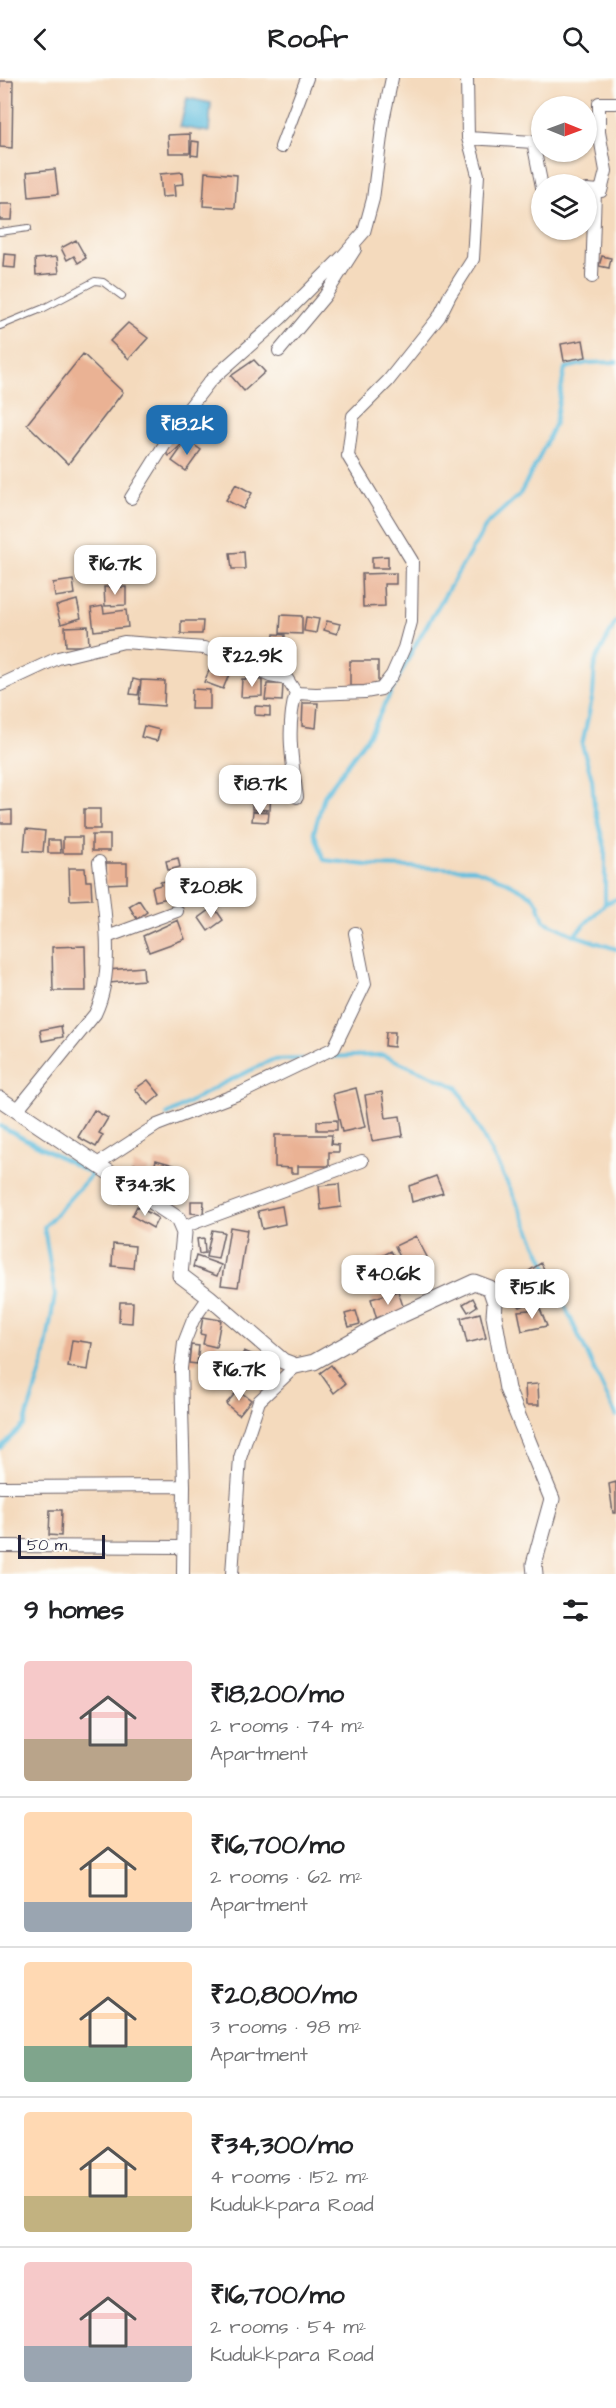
<!DOCTYPE html>
<meta charset="utf-8">
<style>
body{margin:0;font-family:"Architects Daughter",sans-serif;background:#f6f6f6;color:#202124;height:100vh;display:flex;flex-direction:column;font-size:22px;white-space:nowrap}
*{box-sizing:border-box;margin:0}
p{font-size:20px;color:#757577}
.icon{flex:none;width:33px;height:33px;fill:none;stroke:currentColor;stroke-width:2;stroke-linecap:round;stroke-linejoin:round}
.map{position:relative;height:1496px;overflow:hidden}
.panel{display:flex;flex-direction:column;background:#fff;flex:1}
.panel>*{flex:none}
.needle{width:39px;rotate:91deg}
.buttons{position:absolute;left:531px;top:18px;display:grid;gap:12px}
.buttons a{display:grid;place-items:center;width:66px;height:66px;border-radius:50%;background:#fff;box-shadow:0 2px 4px #0004;font-size:30px}
.scale{position:absolute;left:18px;bottom:15px;width:87px;box-sizing:border-box;padding-left:6px;border:3px solid #22223b;border-top:0;font-size:16px;line-height:21px;white-space:nowrap;color:#22223b;-webkit-text-stroke:4px #fdfcf7;paint-order:stroke}
.price{position:absolute;translate:-50% -51px;padding:0 14px;border-radius:12px;background:#fff;color:#222;font-size:20px;line-height:39px;filter:drop-shadow(0 2px 3px #0008)}
.price::after{content:'';position:absolute;left:50%;top:36px;width:18px;height:14px;margin-left:-9px;background:inherit;clip-path:polygon(0 0,100% 0,50% 100%)}
.price.selected{background:#1f6fb2;color:#fff}
ul{padding:0;list-style:none}
li{display:flex;align-items:center;gap:18px;height:150px;padding:0 24px}
li+li{border-top:2px solid #e0e0e0}
li span{display:grid;place-items:center;flex:none;width:168px;height:120px;border-radius:6px;color:#555}
li>.icon{margin-inline-start:auto}
span .icon{width:72px;height:72px;fill:#fffc;stroke-width:1}
li b{font-size:26px}
h2{display:flex;justify-content:space-between;align-items:center;height:72px;padding:0 24px;font-size:26px}
header{display:flex;justify-content:space-between;align-items:center;height:78px;padding:0 24px;background:#fff;font-size:27px;font-weight:700}
.map>svg:first-child{display:block}
</style>
<header><svg class="icon" aria-label="back" viewBox="0 0 24 24"><path d="M15 5l-7 7 7 7"/></svg>Roofr<svg class="icon" aria-label="search" viewBox="0 0 24 24"><circle cx="10" cy="10" r="6"/><path d="M15 15l6 6"/></svg></header>
<div class="map">
<svg width="616" height="1496" viewBox="0 0 616 1496">
<rect width="100%" height="100%" fill="#fdfcf7"/>
<filter id="ink" filterUnits="userSpaceOnUse"><feTurbulence type="fractalNoise" baseFrequency=".0167" numOctaves="2"/><feDisplacementMap in="SourceGraphic" scale="12" xChannelSelector="R" yChannelSelector="G"/><feConvolveMatrix kernelMatrix="1 2 1 2 8 2 1 2 1" color-interpolation-filters="sRGB"/></filter>
<filter id="wash" filterUnits="userSpaceOnUse"><feTurbulence type="fractalNoise" baseFrequency=".008" numOctaves="4" result="noise"/><feDisplacementMap in="SourceGraphic" scale="24" xChannelSelector="R" yChannelSelector="G"/><feGaussianBlur stdDeviation="1.35" result="paint"/><feColorMatrix in="noise" values="0 0 0 0 0 0 0 0 0 0 0 0 0 0 0 0 0 1.4 0 .05"/><feComposite in="paint" operator="in"/></filter>
<g filter="url(#wash)">
<rect width="100%" height="100%" fill="#f4dabd"/>
<path fill="#60bede" stroke="#41708c" stroke-width="1.5" d="M187,20L211,25L209,54L180,49Z"/>
<g fill="none" stroke-linecap="round" stroke-linejoin="round">
<path stroke="#60bede" stroke-width="4" d="M616,284L588,285L565,290L555,345L538,382L520,416L487,446L417,564L369,657L324,718L314,754L324,782L375,788L474,791L503,802L531,817L538,825L544,843L574,857L616,871
M605,826L616,821
M574,857L605,826V770L594,727L592,701L582,667L593,616L595,584L616,543
M324,979L383,977L457,1009L511,1112L616,1338
M167,1037L218,1008L272,982L302,981
M0,1048L92,1096L44,1149L55,1217L43,1287L24,1347L0,1370"/>
</g>
<g id="blocks">
<path fill="#eab294" d="M0,3H13L12,70L0,69Z
M190,56V75H169L168,57Z
M192,63L199,64L198,78L191,77Z
M55,91L58,116L29,119L27,94Z
M183,94L184,106L174,107L175,118L162,119L160,96Z
M205,94L237,97L235,130L203,128Z
M0,126H13L12,142H0Z
M76,162L86,180L78,185L74,178L67,182L61,170Z
M4,176L16,177L15,190L3,189Z
M602,178L611,180L609,190L599,188Z
M57,179L59,195L36,197L35,181Z
M128,245L148,260L129,281L110,263Z
M583,262L586,279L564,283L561,266Z
M83,276L123,314L68,386L27,346Z
M254,282L265,294L244,313L231,298Z
M174,360L181,367L169,378L163,371Z
M187,362L201,372L186,393L172,383Z
M236,406L252,415L243,431L226,422Z
M244,474L245,491H232L230,475Z
M388,478V490H372V479Z
M396,495V506H384L385,528L363,529L362,496Z
M73,502L75,516L55,519L53,505Z
M104,509H126V527L105,528Z
M77,522L81,540L61,546L56,528Z
M103,528L104,535L126,532L128,549L94,553L91,530Z
M281,537L302,538V556L280,555Z
M306,539L319,541L316,555L304,553Z
M181,543H203L202,556H181Z
M327,543L340,546L337,556L324,552Z
M88,548L89,568H66L65,549Z
M274,556L285,557L284,584L271,583Z
M350,583H378V608H350Z
M212,586L230,594L223,611L204,604Z
M133,601L141,603L138,617L130,616Z
M242,601L262,602V618L241,619Z
M141,602L165,603L164,628L139,626Z
M267,606H283L282,623L265,622Z
M192,611L210,612V631H191Z
M303,625H318L316,650L302,648Z
M255,628L270,629V638L255,637Z
M144,648L160,652L157,663L141,659Z
M252,710L271,711L270,732L252,731Z
M84,731H100V751H84Z
M12,732V745H0V733Z
M253,733L269,734L268,744L252,743Z
M26,751L45,753L43,774L24,773Z
M92,757H110V773H92Z
M63,759H82V775H63Z
M48,762H60L61,775H48Z
M178,780L180,789L168,792L166,783Z
M106,785H127V805L106,806Z
M69,790H85L86,803H91L92,821L70,822Z
M172,802L176,818L155,823L152,809L161,807L160,804Z
M139,822L147,834L137,841L129,828Z
M214,829L223,842L208,853L199,840Z
M178,842L185,861L149,874L143,858Z
M85,868L86,913H53L52,869Z
M143,889L144,902L109,905L108,892Z
M61,948L63,959L42,963L40,952Z
M386,954H395L394,969L385,968Z
M148,1002L160,1017L148,1027L135,1011Z
M356,1010L365,1049L342,1054L333,1016Z
M382,1014L386,1040L400,1038L403,1058L372,1063L365,1017Z
M94,1032L108,1040L99,1055L103,1057L96,1069L78,1059Z
M337,1042V1052H317V1043Z
M275,1057H332L331,1066L339,1067V1074H329V1088H298V1095H291V1090L275,1089Z
M156,1082L174,1087L169,1102L152,1097Z
M134,1086L149,1091L144,1107L129,1101Z
M436,1098L443,1115L412,1124L409,1108Z
M339,1106L341,1129L321,1132L319,1108Z
M115,1112L123,1115L120,1125L112,1122Z
M191,1123H204L203,1136L191,1135Z
M137,1128L158,1140L153,1150L132,1138Z
M282,1128L285,1146L262,1151L258,1133Z
M230,1149L247,1152L238,1209L221,1207Z
M212,1152L224,1154L218,1181L206,1179Z
M416,1158L427,1179L405,1190L395,1168Z
M204,1160L205,1175L199,1176L197,1161Z
M113,1166L135,1168L133,1190L112,1188Z
M391,1173L400,1188L380,1200L371,1184Z
M196,1178L221,1187L217,1198L193,1189Z
M541,1185L555,1214L520,1229L504,1209Z
M398,1213L405,1234L377,1242L371,1221Z
M473,1220L477,1228L468,1234L463,1226Z
M120,1224H133L132,1245L119,1244Z
M540,1231L547,1248L522,1253L518,1233Z
M356,1233L360,1246L349,1249L345,1236Z
M480,1235L486,1260L467,1265L461,1240Z
M203,1239L221,1242L216,1269L203,1266L205,1257L200,1256Z
M72,1262L92,1265L88,1292L68,1289Z
M191,1267L199,1268L197,1286L189,1285Z
M244,1273L258,1279L253,1292L238,1286Z
M331,1287L345,1306L334,1315L320,1295Z
M261,1290L270,1302L260,1310L251,1298Z
M538,1306L539,1327H526L525,1307Z
M238,1312L251,1322L239,1337L226,1326Z
M616,1404V1435H613L609,1406Z
M50,1432H62L61,1458L49,1457Z"/>
</g>
</g>
<g filter="url(#ink)">
<use href="#blocks" fill-opacity="0" stroke="#6c6268" stroke-width="1.5"/>
<g fill="none" stroke-linecap="round" stroke-linejoin="round">
<defs>
<path id="service" d="M0,154L28,150
M0,248L44,230L95,203L103,204L122,218"/>
<path id="minor" d="M468,60L533,64L542,109
M281,69L307,0
M586,112L601,113L606,93L599,54V25H616
M592,199L595,113
M279,273L325,218L355,171
M131,420L182,339L210,303L281,240L342,179L364,154L373,121L383,43L392,0
M0,607L58,580L124,564L204,570L230,579L270,598L287,601L296,615C286,648 292,684 297,719
M296,615L316,616L365,614L381,611L392,597L404,570L411,544L412,483L348,378L353,338L388,303L439,239L450,217L473,181L478,97L468,60L467,0
M107,859L177,833
M17,1032L95,936C116,894 104,828 99,784
M97,1086L157,1047L243,1014L334,970L365,906L355,855
M183,1149L362,1083
M0,1409L184,1408
M0,1468L183,1469
M183,1496L184,1408L181,1290L184,1265L193,1242L209,1219
M232,1496L240,1380L259,1323L296,1288"/>
<path id="tertiary" d="M0,1021L178,1141L184,1155L180,1197L209,1219L283,1283L296,1288L314,1284L376,1249L474,1204L490,1210L495,1225L494,1238L507,1311L552,1421L534,1486L535,1496"/>
</defs>
<use href="#service" stroke="#6c6268" stroke-width="8"/>
<use href="#minor" stroke="#6c6268" stroke-width="14"/>
<use href="#tertiary" stroke="#6c6268" stroke-width="17"/>
<use href="#service" stroke="#fff" stroke-width="6"/>
<use href="#minor" stroke="#fff" stroke-width="12"/>
<use href="#tertiary" stroke="#fff" stroke-width="15"/>
</g>
</g>
</svg>
<div class="buttons">
<a><svg class="needle" viewBox="-14 -14 28 28"><path d="M0-13l5 13h-10z" fill="#e53935"/><path d="M0 13l5-13h-10z" fill="#757577"/></svg></a>
<a><svg class="icon" aria-label="layers" viewBox="0 0 24 24"><path d="M12 4l9 5-9 5-9-5zM3 14l9 5 9-5"/></svg></a>
</div>
<div class="scale">50 m</div>
<b class="price selected" style="left:187px;top:378px">₹18.2K</b>
<b class="price" style="left:115px;top:518px">₹16.7K</b>
<b class="price" style="left:252px;top:610px">₹22.9K</b>
<b class="price" style="left:260px;top:738px">₹18.7K</b>
<b class="price" style="left:211px;top:841px">₹20.8K</b>
<b class="price" style="left:145px;top:1139px">₹34.3K</b>
<b class="price" style="left:388px;top:1228px">₹40.6K</b>
<b class="price" style="left:532px;top:1242px">₹15.1K</b>
<b class="price" style="left:239px;top:1324px">₹16.7K</b>
</div>
<section class="panel">
<h2>9 homes<svg class="icon" aria-label="filters" viewBox="0 0 24 24"><path d="M4 7h16M4 17h16"/><circle cx="9" cy="7" r="2"/><circle cx="15" cy="17" r="2"/></svg></h2>
<ul>
<li><span style="background:linear-gradient(#f6c9c9 65%,#b9a48a 0)"><svg class="icon" aria-label="home" viewBox="0 0 24 24"><path d="M3 11l9-7 9 7M6 9v11h12V9"/></svg></span><div><b>₹18,200/mo</b><p>2 rooms · 74 m²</p><p>Apartment</p></div></li>
<li><span style="background:linear-gradient(#ffd9b3 75%,#9aa5b1 0)"><svg class="icon" aria-label="home" viewBox="0 0 24 24"><path d="M3 11l9-7 9 7M6 9v11h12V9"/></svg></span><div><b>₹16,700/mo</b><p>2 rooms · 62 m²</p><p>Apartment</p></div></li>
<li><span style="background:linear-gradient(#ffd9b3 70%,#7fa58c 0)"><svg class="icon" aria-label="home" viewBox="0 0 24 24"><path d="M3 11l9-7 9 7M6 9v11h12V9"/></svg></span><div><b>₹20,800/mo</b><p>3 rooms · 98 m²</p><p>Apartment</p></div></li>
<li><span style="background:linear-gradient(#ffd9b3 70%,#c2b280 0)"><svg class="icon" aria-label="home" viewBox="0 0 24 24"><path d="M3 11l9-7 9 7M6 9v11h12V9"/></svg></span><div><b>₹34,300/mo</b><p>4 rooms · 152 m²</p><p>Kudukkpara Road</p></div></li>
<li><span style="background:linear-gradient(#f6c9c9 70%,#9aa5b1 0)"><svg class="icon" aria-label="home" viewBox="0 0 24 24"><path d="M3 11l9-7 9 7M6 9v11h12V9"/></svg></span><div><b>₹16,700/mo</b><p>2 rooms · 54 m²</p><p>Kudukkpara Road</p></div></li>
</ul>
</section>
